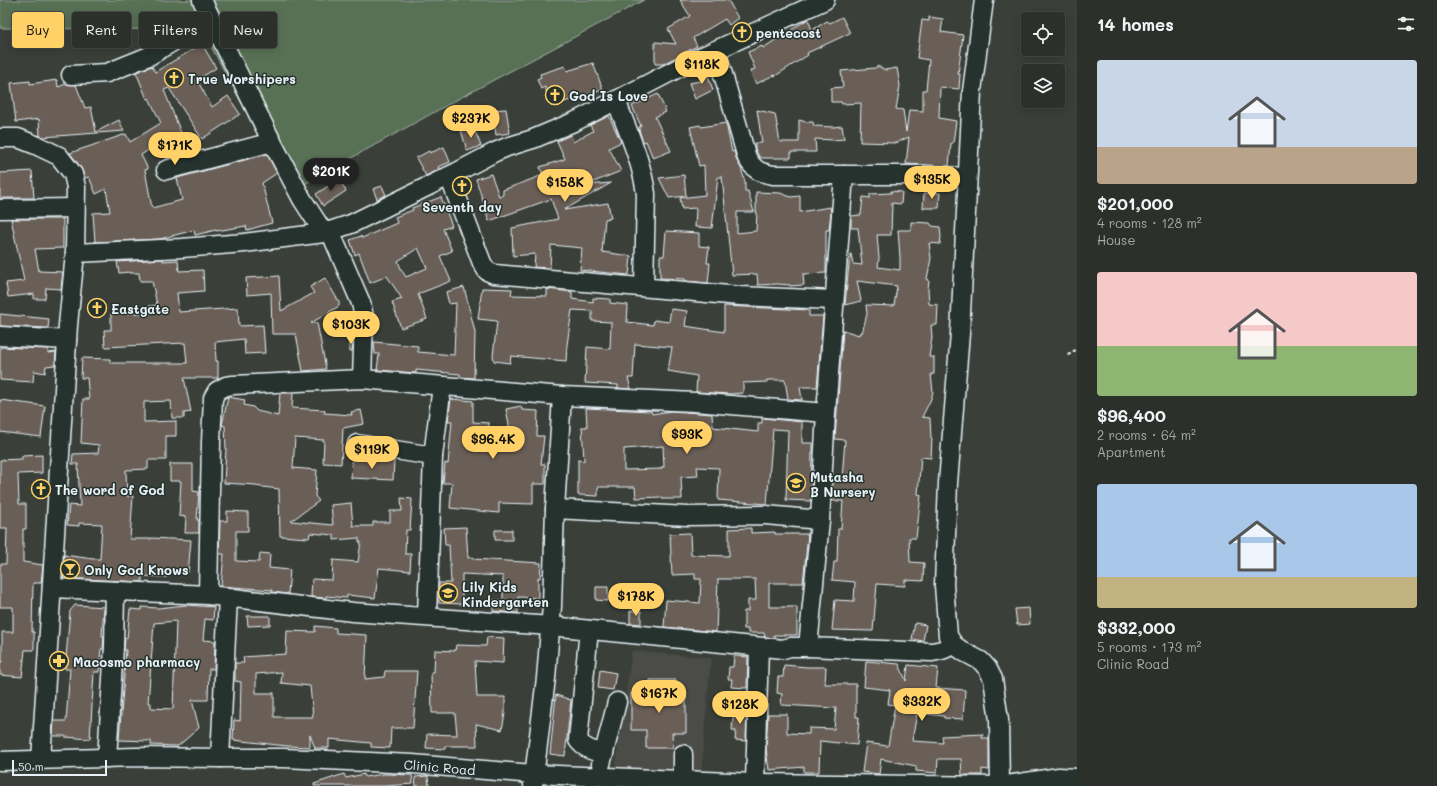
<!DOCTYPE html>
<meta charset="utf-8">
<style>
body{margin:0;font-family:Mali,sans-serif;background:#383c37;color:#f1f3f6;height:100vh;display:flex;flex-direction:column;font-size:15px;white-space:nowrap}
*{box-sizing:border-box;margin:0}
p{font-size:13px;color:#a6a9a9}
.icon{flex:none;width:22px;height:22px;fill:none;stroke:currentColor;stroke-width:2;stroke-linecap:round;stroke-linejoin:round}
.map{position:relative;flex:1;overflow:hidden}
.details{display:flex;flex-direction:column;background:#2c302b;width:360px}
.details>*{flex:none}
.top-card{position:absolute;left:12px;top:12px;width:380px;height:36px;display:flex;gap:8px}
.fabs{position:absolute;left:1021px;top:12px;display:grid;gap:8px}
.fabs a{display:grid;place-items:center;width:44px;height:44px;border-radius:4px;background:#2c302b;box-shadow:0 2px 10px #0003,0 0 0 1px #484b47;font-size:20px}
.scale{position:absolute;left:12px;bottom:10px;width:95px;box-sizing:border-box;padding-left:4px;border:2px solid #e8f1f8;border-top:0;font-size:11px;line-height:14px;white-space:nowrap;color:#e8f1f8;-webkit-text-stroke:3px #26332d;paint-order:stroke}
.price{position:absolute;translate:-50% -34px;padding:0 9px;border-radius:14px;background:#ffd166;color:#111;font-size:13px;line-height:26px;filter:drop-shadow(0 1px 2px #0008)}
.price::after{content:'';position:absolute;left:50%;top:24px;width:12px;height:9px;margin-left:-6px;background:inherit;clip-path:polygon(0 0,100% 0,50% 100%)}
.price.current{background:#222;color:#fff}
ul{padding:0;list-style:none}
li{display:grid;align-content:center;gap:8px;height:212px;padding:0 20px}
li span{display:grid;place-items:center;height:124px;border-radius:4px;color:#555}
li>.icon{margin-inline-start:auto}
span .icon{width:72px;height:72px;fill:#fffc;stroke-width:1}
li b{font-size:17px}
h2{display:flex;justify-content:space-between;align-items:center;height:48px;padding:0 20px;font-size:17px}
.pill{padding:0 14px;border-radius:4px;background:#2c302b;box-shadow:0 2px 10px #0003,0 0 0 1px #484b47;font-size:14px;line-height:36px}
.pill.current{background:#ffd166;color:#111}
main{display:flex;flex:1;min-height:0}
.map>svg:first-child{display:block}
</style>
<main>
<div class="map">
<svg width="1077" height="786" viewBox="0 0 1077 786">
<rect width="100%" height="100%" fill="#3a4039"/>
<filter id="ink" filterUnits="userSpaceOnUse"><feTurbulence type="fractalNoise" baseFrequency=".025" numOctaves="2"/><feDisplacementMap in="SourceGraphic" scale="8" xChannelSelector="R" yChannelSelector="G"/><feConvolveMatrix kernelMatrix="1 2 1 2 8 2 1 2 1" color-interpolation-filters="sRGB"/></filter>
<g filter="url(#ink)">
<path fill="#4b4c46" d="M632,651L711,658L701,774L615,768Z"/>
<path fill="#597155" stroke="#a0b1a6" d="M0,0H644L458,99L290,192L202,30L0,28Z"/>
<path fill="#6a5e56" stroke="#e8f1f8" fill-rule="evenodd" d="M680,0H728L738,18L729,25L725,19L693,38L697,46L663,64H655V42L676,44L668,29L690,16Z
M842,17L850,33L807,53L808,55L775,76L774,75L756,84L750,71L755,69L748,52L762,46L763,48L808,19L812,30L827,21L830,23Z
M929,17L943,19L941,32L963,35L958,74H960L959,89L940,87L939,118L956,121L953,143H951L949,166L906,164L909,137L896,143L860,142L861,103L842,104L841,102H831V88L843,87L841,71L875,68L878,66L885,70L897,68L900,86L896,109L903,110L906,132L909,110L923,111V90H926L929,60L917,58L922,20L929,21Z
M202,44L216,68L197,80L212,107L228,96L240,114L202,139L169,88L164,90L189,153L167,159L160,142L141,155L148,169L145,170L152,208L182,200L177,178L267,154L277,173L262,183L272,223L247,230L246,226L216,231V230L195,235L194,230L160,239L95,242L93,213L110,212L106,189L96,194L89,177L85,178L81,168L70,153L126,134L130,142L161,123L149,98L147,99L136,72L152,66L155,72Z
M593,63L603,90L551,106L545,87L541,89L537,79L541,77L540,74L565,66L567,71Z
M705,67L713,90L695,99L689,83L701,81L700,69Z
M57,80L58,87L66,84L76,85L85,108L91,107L96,132L119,120L124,131L43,137L40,136L39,119L16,122L11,83L30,81V84Z
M658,94L666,112L655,117L671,151L653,158L646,141L644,142L642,139L639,130V127L641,126L632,106Z
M506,109L510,133L496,135L492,110Z
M757,110L775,114L780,142H799V120L806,122H813L814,126L833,127L842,126L844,139L833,140L815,139L816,152H791V158H760L755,149V143H762Z
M609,116L621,142L609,148L621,171L586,185L611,183L564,210L608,203L611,218L605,219L602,252L631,256L629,275L580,270L582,248L551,245L550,268L534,267L535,254L513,256L512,228L558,219L551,199L489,221L476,179L491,174L499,196L503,195V190L543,175L540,167L565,159L557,141L571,135L573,142L593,131L590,125Z
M726,123L732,152L734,151L737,161L741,168L745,182V191H748L754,212H737V233L756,231L757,212H756V192L780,193L791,197L800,196V212L830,207L831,212L829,230H826V273L803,274L804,285L790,286V285L778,284L758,285L757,274L732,275L722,177H718L712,228L695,227L696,208L682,209L680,198L705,195L704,165L699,166L690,127L700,125L701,127Z
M473,126L481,146L467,151L461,130Z
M444,147L450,162L438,167L439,169L426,176L416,158L429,151L430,153Z
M32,171L34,198H0V173Z
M684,175L686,196L669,198L659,178Z
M339,179L346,191L323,206L316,194Z
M382,186L386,195L377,199L373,189Z
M891,191L902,192L901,204L892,203L891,235H877L879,258L878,267L900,270V257L898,230H911V222L930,223L932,226L940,227L941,237L940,244L929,243L931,258L927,279L929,280L928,289L929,304L938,305L937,325H931L932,338L929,357H934V374H931L933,392L931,399L922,417L930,418L931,438H932L931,458L921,457L918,494L921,495L916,538H909L910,562L924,563L923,581L905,580V586L877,584L873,631L832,630L835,600L854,601L855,582L832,580L834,562H837L838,529H841L843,501H832L833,479H842L845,440L835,439L843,330L859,335L860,332L862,333L867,314L866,305L894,306L897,286L857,281L861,301L845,305L850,254H851L853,264L862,265L858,228H851V216L861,215L863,197L870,198V194L891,193Z
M924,193H940L939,208H923Z
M441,197L452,226L443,229L452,251L440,256L451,281L418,294L427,319L401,328L392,302L402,299L387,276L370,283L359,253L355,255L350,240L361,236L362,238L397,223L395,217L413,210L412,208ZM418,248L427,268L406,277L401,269L398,261Z
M11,219H63V248L35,249L39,271L63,272L61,289L46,288L45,299H34V294L8,297L6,283L24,281Z
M666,231L699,233V246L709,247L707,263H710L708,283L685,281V279L660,278V256H664Z
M163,259V261L178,260L179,271L203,270L204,291L177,293L179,312L238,308L239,326L263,325L265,353L245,354L244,339L215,342L216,361H218V378H184L191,412L184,413V418H172L171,401L144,402V422L176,421V436H166V460H148V469L126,470L127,496H133L130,539H151V538L191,540L188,573L168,571L167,577L142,576V582L63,578L64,555L93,559H100L102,524L79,523V526L67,525L69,505L80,506L78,464H72L73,454L98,453L99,445L81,443L83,399H89L87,378H81L82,358L110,359V363H187L185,343L105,347L104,330H111V314L150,313L149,306L157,305L152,281H140L139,273H129V272L119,273L117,262Z
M279,276L281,311L314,293L310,287L325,278L339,302V306L311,323H317L326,369L303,371L296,334H272L271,293L247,295L246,278Z
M464,287L475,332L474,378L460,377V374L416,370V373L377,370L379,354H375L374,342L418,346V352L454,355L456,303L449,304L446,292Z
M482,288L512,289L511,295L547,296V289L572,292V299L593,302V298L610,299V303L628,305L627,322L653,325L654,320L669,322L671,309L687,311L685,326L724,332V306L809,310V316H823L817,387H800L802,400L788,399L785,380H767V382L743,383V393L730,394L696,392L697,376L668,371L672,347L635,344L633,378H628L631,389L618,388V385L585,383L587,347L610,349L611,322L592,321V311L572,310L567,345L566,361L511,356L510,363L494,361L493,356L497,321L478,319Z
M0,314L49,319L48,328L0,326Z
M349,340L353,341L352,351H349Z
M0,347L48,349V353L56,352L55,365L46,366L45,373L34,371L33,382L0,380Z
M280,393H293L292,408L325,410L324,413L352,415L351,412L361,410L364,424L343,428L341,464L323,463L324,440L295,438L293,468L317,470L315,496L319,501L291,521L333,525L331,505L351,503L353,526H373V522H390V511H402L401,498L412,499L410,530H406L405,554H411L410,571L379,568L375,598L347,595V598L326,596V598L311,597L312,579L332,580L333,560L358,562L361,542H359V538L334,540V535L310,533L309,538L280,536L279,489L255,486L256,485L224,483L226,449L225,426L222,425L228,397L245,400L244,405L253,407L257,411L278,416Z
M451,399L473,401V422L489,423L488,433L508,435L509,424L506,409L521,406L522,410L538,411L537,436H544L541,464H545V484H533V504L499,503V513L450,508L452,483H443L445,463L448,464L452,421H448Z
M0,400L45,406L41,437L0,432Z
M586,408L651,411L652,414L671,411L712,414L713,427L758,432V423H762V418L802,422V443H813V453H812L811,501L786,500L788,430L773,429L767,504L718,500L719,468L697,467L698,476L681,477L682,499H662V497L636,498L635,487H598V496L578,495V460L584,461L582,427H587ZM663,446L664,467H661V469L624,470V449Z
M42,455V473L18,474L19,504H26V529H23V562L43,565L41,583H33L32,632H34V650H25L22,677L0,675V662H2V632H13V607H0V564H6L7,528H0V460L22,459V456Z
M352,459L394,461L393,480L351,478Z
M170,464H193V491L199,492L197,520H199V533H185L186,517L179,516L181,481H170Z
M227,511L248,512V531H236V561L259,562L260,553L270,554L269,568L290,570L288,594L272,592V590L221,586L224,554H219L220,521H227Z
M466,527L468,558L473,557V559L541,563L540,578H538V598L518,597V613L493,611V600H503V576L462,574V604L439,603V583H451L449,545H445L444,528Z
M751,528V533L775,532V534H808L803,583H769V607H797V635H774L775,638L765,637L764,633H748V629H744V611H748V600H756L755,579H718L716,632L664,627L666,600L700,603L701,579H695V574L672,575L670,534L690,533L691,555L729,556V529Z
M495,530H512V540H495Z
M596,587H608V601L596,600Z
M75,605L104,607L102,636H104L103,649H101L99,672H94L90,739L65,737V736H53L54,721H66L70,669H65L70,611Z
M186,605L214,607L213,620L205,619L203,640L215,641L214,669H209L208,700H192L199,728L178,746L151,745V741L119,740L126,650H124L125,638H127L130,609L142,610V607L158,608ZM176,621L173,709L151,708V703H148L154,623Z
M1029,608L1030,624L1017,625L1015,609Z
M630,611H641V624L630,623Z
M247,616H270V625L248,626Z
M915,623L926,625L923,641L912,639Z
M315,626L336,628V633L367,635L365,679L384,677L385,671H417L413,728H391L390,748L371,747V743L329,739V748H315L310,735V747L287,746L233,740L234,720L240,721L241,682L235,681V663H244L243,657L286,654L287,631L315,632ZM282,672L281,683L310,686L313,717H274V693H256V674Z
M487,637L504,638L503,663L475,661L477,697H505V713L502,730L476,724L477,746H445V749L426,748L427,734L457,735L455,713H432L431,672H434L435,650L455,651L456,645L486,646Z
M734,656L748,657L747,688L731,687L732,679H728L729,667H733Z
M866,661L899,664L906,681L908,665L938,668L936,688L965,690L963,719L944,718V716L917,713L912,741L943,743L942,736L983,734L982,738H989V770L982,769V775H962L961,759H938L937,773L916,771V766L881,759L879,774L862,772L866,743L888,746L895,705L888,704L890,690L864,687Z
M784,665L807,667H826L825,684H856V717H859L857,745L820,741L819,772H804V767L769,770L766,749L768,714H787V733L809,734V728L834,729L836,708L781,705L782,694L777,693L778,677H783Z
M600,670L616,673L613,690L598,688Z
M650,680H676V695H686V733H672L673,748H646V730H631V693H650Z
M556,695L571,700L565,756L550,754Z
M738,708H747L746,741L735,740L736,731L732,730L733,717H737Z
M344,774L346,778L364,774L365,777L384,774L412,775L413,784L386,786H314V784Z
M428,776L429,786H416L415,777Z"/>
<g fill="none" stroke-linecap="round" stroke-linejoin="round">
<defs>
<g id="minor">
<path d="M202,0L272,142L302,199L324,233"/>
<path d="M984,0L972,91L960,333L948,483L944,585L948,636L954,645L964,652L981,661L988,669L993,679L999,720L1000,786"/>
<path d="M716,50L747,158C755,171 759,172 773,175H919L967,177"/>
<path d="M71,75L107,73L149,56L211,19"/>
<path d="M616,100C627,130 642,161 646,194L644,287"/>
<path d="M0,138H18L38,146L59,156L73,174L76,187L75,253L68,325L41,760"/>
<path d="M166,170L272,142"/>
<path d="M449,176L482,263L487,271L494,274L740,296L834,300"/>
<path d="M0,209L75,208"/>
<path d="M330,231L361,303L364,317L362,379"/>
<path d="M75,253L182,248L244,243L324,233L351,224L457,172L495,152L507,147L533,139L576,121L692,61L825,0"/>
<path d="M0,336L67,340"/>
<path d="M357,444L433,456"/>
<path d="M555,509L687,516L766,515L820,520"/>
<path d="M52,588L208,595L353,612L551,626L783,649L790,647H808L932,652L942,650L954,645"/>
<path d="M208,595L211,442L213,398L217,391L226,386L233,385L362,379L562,396L695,402L826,413"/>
<path d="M427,616L433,456L442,386"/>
<path d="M589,630L578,740C584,749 594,751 604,754"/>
<path d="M808,647L820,520L826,413L844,175"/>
<path d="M107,758L114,647L115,591"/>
<path d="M220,758L228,597"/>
<path id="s1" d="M0,761L136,757L220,758H284L412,764L533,774L755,783L1000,786L1059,777L1077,778"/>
<path d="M601,764L617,702"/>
<path d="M683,781V754"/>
<path d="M755,783L759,647"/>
<path d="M533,785L546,678L552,606L555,509L562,396"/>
</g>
</defs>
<use href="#minor" stroke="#e8f1f8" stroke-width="21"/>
<path stroke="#e8f1f8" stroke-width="2.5" stroke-dasharray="3 3" stroke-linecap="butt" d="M1068,355L1077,349"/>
<use href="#minor" stroke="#26332d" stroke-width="18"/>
</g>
</g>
<defs>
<symbol id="church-ring" viewBox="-11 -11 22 22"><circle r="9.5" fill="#26332d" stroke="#ffd166" stroke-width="1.5"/><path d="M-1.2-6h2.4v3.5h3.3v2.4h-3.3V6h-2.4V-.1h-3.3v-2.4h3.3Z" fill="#ffd166"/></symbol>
<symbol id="school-ring" viewBox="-11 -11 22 22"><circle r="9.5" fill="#26332d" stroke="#ffd166" stroke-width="1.5"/><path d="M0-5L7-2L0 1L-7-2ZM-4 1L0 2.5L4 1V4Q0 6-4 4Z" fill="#ffd166"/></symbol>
<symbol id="bar-ring" viewBox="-11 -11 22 22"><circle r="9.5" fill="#26332d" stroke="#ffd166" stroke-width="1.5"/><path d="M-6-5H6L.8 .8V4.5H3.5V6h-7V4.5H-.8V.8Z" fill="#ffd166"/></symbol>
<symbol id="pharmacy-ring" viewBox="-11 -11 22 22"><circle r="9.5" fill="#26332d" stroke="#ffd166" stroke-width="1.5"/><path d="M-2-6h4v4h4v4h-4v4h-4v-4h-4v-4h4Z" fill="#ffd166"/></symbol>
</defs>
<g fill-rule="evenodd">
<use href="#church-ring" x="731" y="21" width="22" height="22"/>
<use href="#church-ring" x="163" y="67" width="22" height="22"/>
<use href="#church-ring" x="544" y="84" width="22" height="22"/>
<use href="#church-ring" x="451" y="175" width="22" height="22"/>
<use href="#church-ring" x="86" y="297" width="22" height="22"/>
<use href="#school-ring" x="785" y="472" width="22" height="22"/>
<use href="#church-ring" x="30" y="478" width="22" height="22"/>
<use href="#bar-ring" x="59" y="558" width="22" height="22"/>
<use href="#school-ring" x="437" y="582" width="22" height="22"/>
<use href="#pharmacy-ring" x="48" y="650" width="22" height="22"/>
</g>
<g text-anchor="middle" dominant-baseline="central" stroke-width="3" stroke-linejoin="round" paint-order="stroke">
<g font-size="13" font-weight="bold" fill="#e8f1f8" stroke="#26332d" text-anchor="start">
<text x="756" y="32">pentecost</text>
<text x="188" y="78">True Worshipers</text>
<text x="569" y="95">God Is Love</text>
<text x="462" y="206" text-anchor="middle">Seventh day</text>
<text x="111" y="308">Eastgate</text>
<text x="810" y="476">Mutasha<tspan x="810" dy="15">B Nursery</tspan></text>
<text x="55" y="489">The word of God</text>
<text x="84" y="569">Only God Knows</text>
<text x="462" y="586">Lily Kids<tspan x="462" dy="15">Kindergarten</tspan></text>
<text x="73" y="661">Macosmo pharmacy</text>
</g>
<g font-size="13" fill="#e8f1f8" stroke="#26332d">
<text stroke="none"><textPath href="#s1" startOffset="440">Clinic Road</textPath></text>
</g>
</g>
</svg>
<div class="fabs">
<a><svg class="icon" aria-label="locate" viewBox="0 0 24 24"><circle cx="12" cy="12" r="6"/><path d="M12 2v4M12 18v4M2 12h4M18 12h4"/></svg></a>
<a><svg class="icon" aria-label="layers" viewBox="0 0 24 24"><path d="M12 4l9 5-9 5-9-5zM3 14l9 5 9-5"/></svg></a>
</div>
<div class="scale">50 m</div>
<b class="price" style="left:702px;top:85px">$118K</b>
<b class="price" style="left:471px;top:139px">$237K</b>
<b class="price" style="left:175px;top:166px">$171K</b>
<b class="price current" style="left:331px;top:192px">$201K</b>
<b class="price" style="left:932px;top:200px">$135K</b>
<b class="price" style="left:565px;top:203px">$158K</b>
<b class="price" style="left:351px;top:345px">$103K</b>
<b class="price" style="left:687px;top:455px">$93K</b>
<b class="price" style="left:493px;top:460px">$96.4K</b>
<b class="price" style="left:372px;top:470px">$119K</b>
<b class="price" style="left:636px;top:617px">$178K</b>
<b class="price" style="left:659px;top:714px">$167K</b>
<b class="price" style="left:922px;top:722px">$332K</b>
<b class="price" style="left:740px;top:725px">$128K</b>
<div class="top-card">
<a class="pill current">Buy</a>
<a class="pill">Rent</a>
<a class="pill">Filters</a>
<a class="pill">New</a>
</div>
</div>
<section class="details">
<h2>14 homes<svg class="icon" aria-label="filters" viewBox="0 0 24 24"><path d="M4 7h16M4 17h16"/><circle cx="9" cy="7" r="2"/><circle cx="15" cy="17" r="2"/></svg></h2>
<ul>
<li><span style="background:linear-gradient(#c9d6e8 70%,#b9a48a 0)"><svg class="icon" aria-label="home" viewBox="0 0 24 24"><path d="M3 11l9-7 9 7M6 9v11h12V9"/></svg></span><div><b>$201,000</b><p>4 rooms · 128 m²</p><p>House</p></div></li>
<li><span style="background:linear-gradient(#f6c9c9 60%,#8fb573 0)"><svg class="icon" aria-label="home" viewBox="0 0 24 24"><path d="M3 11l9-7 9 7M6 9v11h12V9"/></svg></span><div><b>$96,400</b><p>2 rooms · 64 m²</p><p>Apartment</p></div></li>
<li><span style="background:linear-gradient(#a9c7e8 75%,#c2b280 0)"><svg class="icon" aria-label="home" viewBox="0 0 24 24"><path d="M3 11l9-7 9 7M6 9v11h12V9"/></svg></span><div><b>$332,000</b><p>5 rooms · 173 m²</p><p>Clinic Road</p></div></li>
</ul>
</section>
</main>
